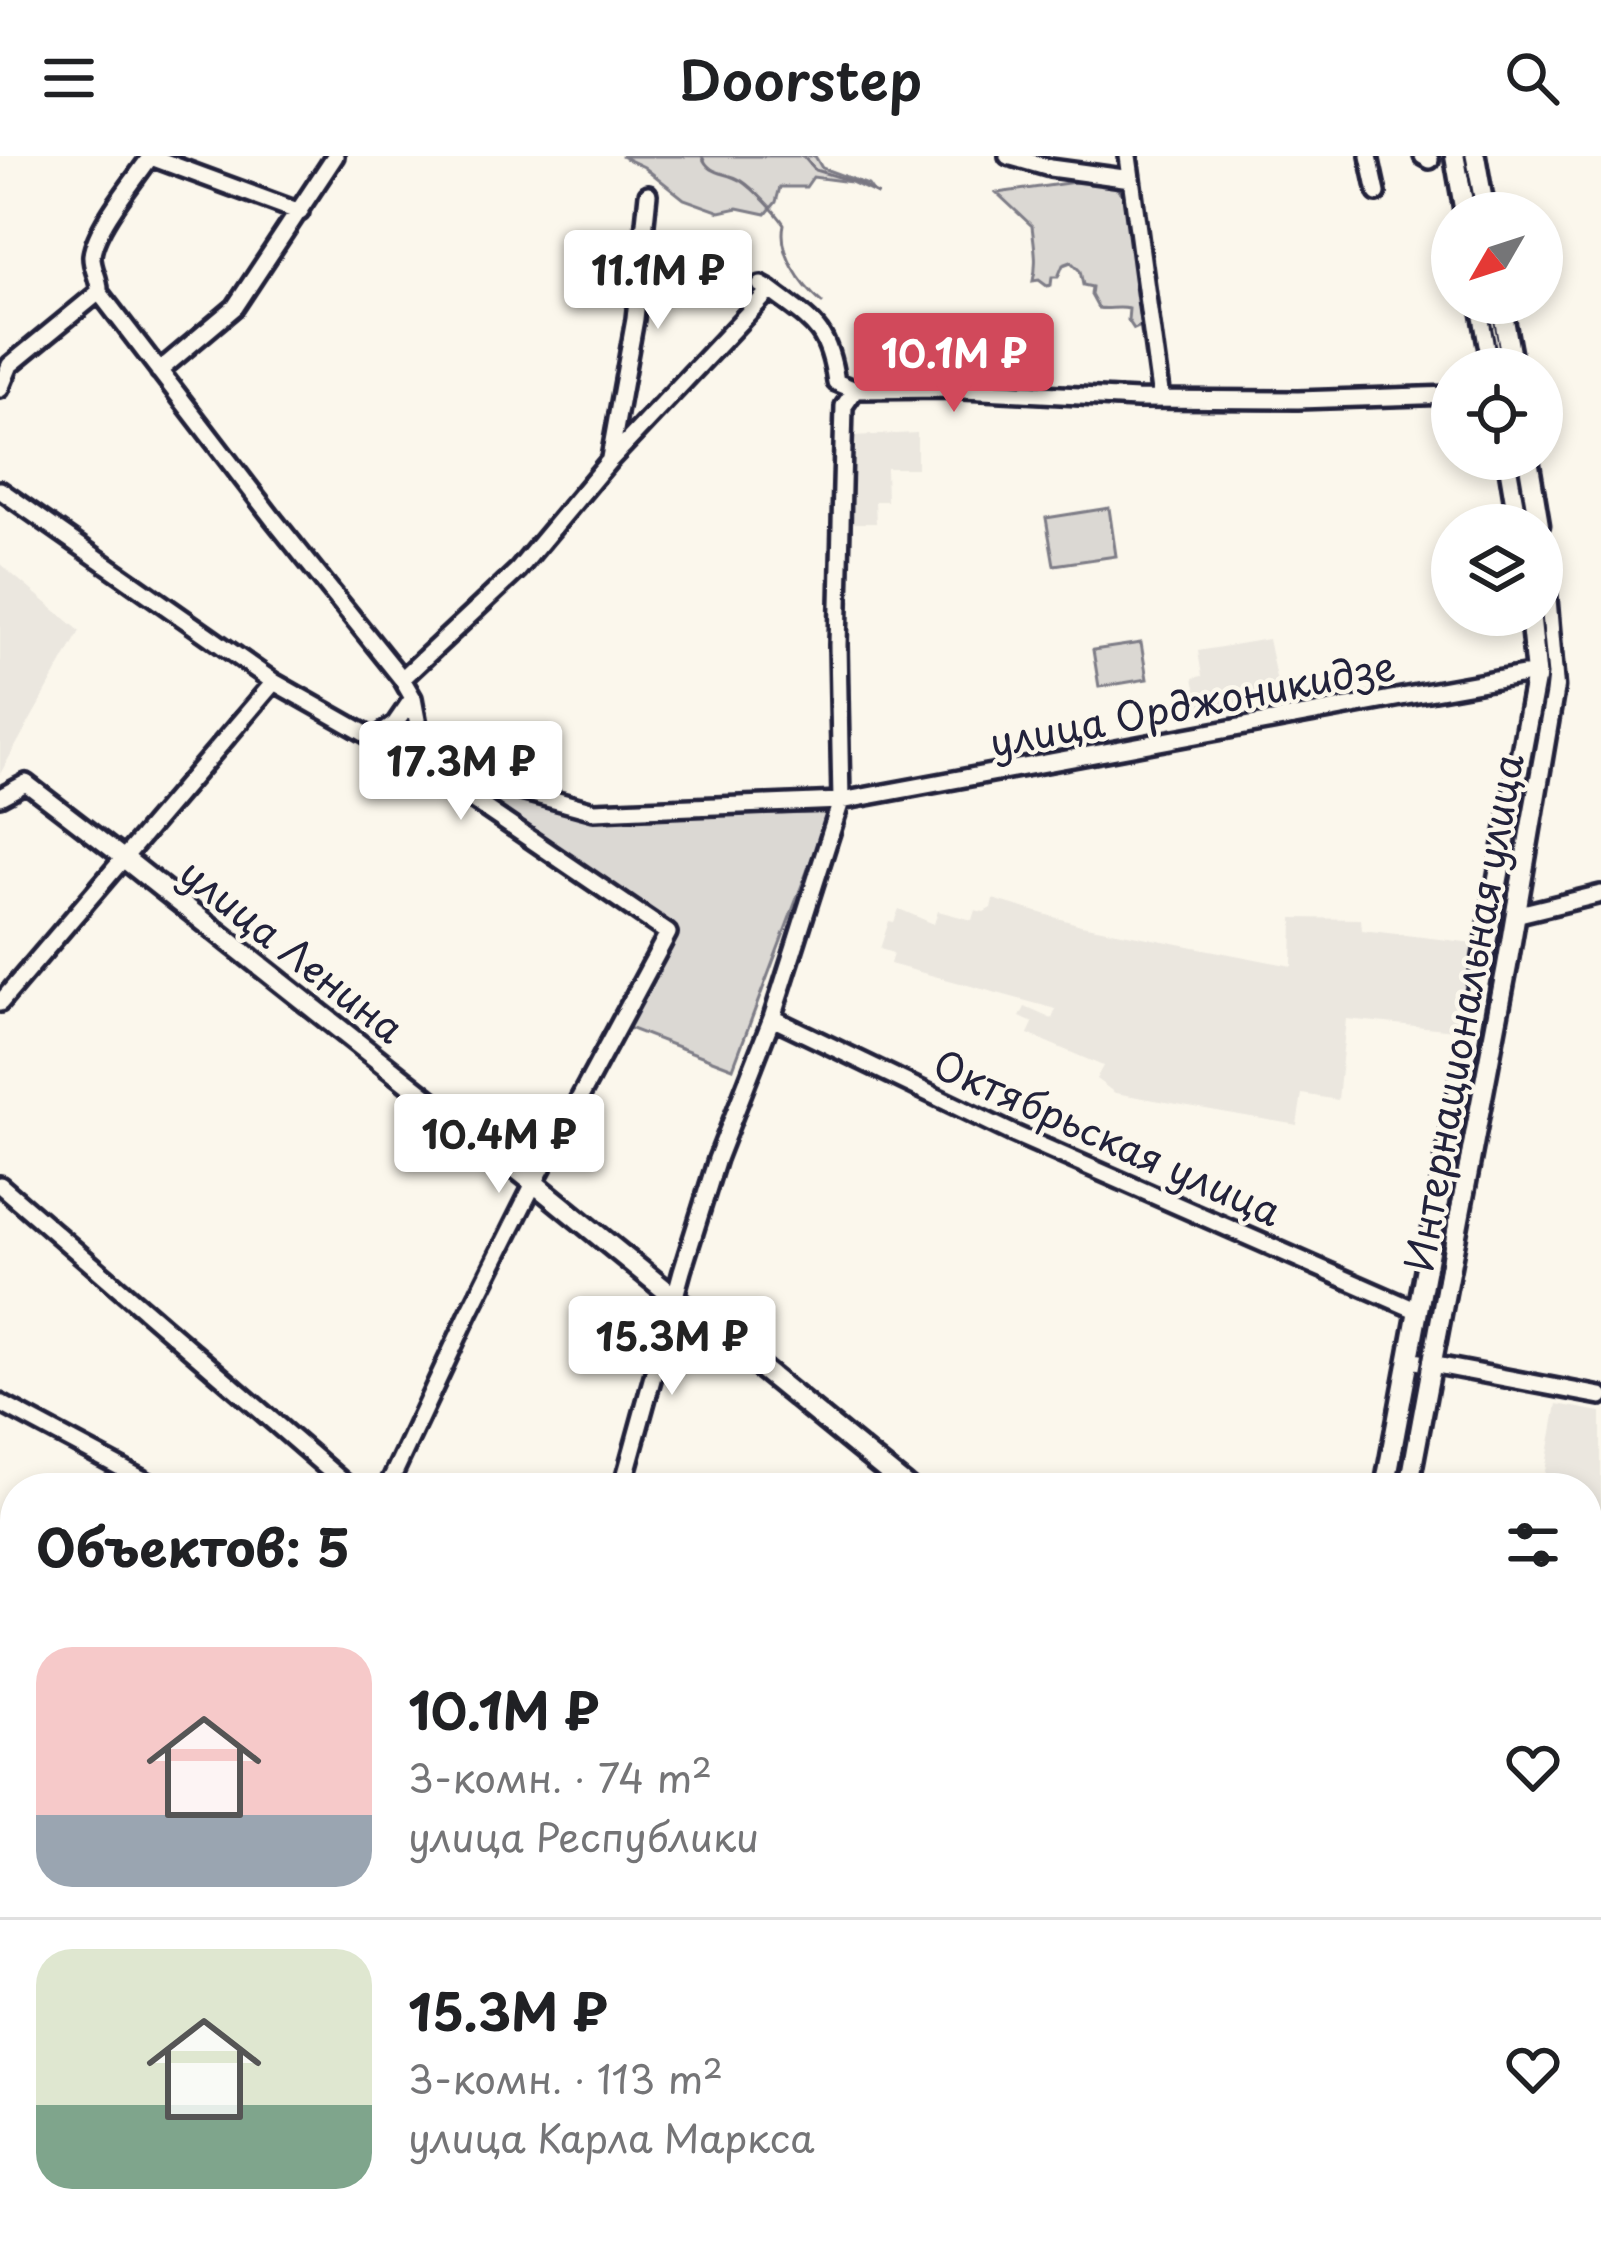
<!DOCTYPE html>
<html lang="ru">
<meta charset="utf-8">
<style>
body{margin:0;font-family:"Playpen Sans",sans-serif;background:#f6f6f6;color:#202124;height:100vh;display:flex;flex-direction:column;font-size:45px;white-space:nowrap}
*{box-sizing:border-box;margin:0}
p{font-size:39px;color:#757577}
.icon{flex:none;width:66px;height:66px;fill:none;stroke:currentColor;stroke-width:2;stroke-linecap:round;stroke-linejoin:round}
.map{position:relative;flex:1;overflow:hidden}
.side{position:absolute;left:0px;top:1317px;width:1602px;height:771px;display:flex;flex-direction:column;background:#fff;border-radius:48px 48px 0 0;box-shadow:0 6px 18px #0003}
.side>*{flex:none}
.needle{width:78px;rotate:231deg}
.tools{position:absolute;left:1431px;top:36px;display:grid;gap:24px}
.tools a{display:grid;place-items:center;width:132px;height:132px;border-radius:50%;background:#fff;box-shadow:0 6px 18px #0003;font-size:60px}
.price{position:absolute;translate:-50% -102px;padding:0 27px;border-radius:12px;background:#fff;color:#222;font-size:39px;line-height:78px;filter:drop-shadow(0 3px 6px #0008)}
.price::after{content:'';position:absolute;left:50%;top:72px;width:36px;height:27px;margin-left:-18px;background:inherit;clip-path:polygon(0 0,100% 0,50% 100%)}
.price.active{background:#d1495b;color:#fff}
ul{padding:0;list-style:none}
li{display:flex;align-items:center;gap:36px;height:300px;padding:0 36px}
li+li{border-top:3px solid #e0e0e0}
li span{display:grid;place-items:center;flex:none;width:336px;height:240px;border-radius:36px;color:#555}
li>.icon{margin-inline-start:auto}
span .icon{width:144px;height:144px;fill:#fffc;stroke-width:1}
li b{font-size:51px}
h2{display:flex;justify-content:space-between;align-items:center;height:144px;padding:0 36px;font-size:51px}
header{display:flex;justify-content:space-between;align-items:center;height:156px;padding:0 36px;background:#fff;font-size:54px;font-weight:600}
.map>svg:first-child{display:block}
</style>
<header><svg class="icon" aria-label="menu" viewBox="0 0 24 24"><path d="M4 6h16M4 12h16M4 18h16"/></svg>Doorstep<svg class="icon" aria-label="search" viewBox="0 0 24 24"><circle cx="10" cy="10" r="6"/><path d="M15 15l6 6"/></svg></header>
<div class="map">
<svg width="1601" height="2087" viewBox="0 0 1601 2087">
<rect width="100%" height="100%" fill="#fbf7ec"/>
<filter id="ink" filterUnits="userSpaceOnUse"><feTurbulence type="fractalNoise" baseFrequency=".00833" numOctaves="2"/><feDisplacementMap in="SourceGraphic" scale="24" xChannelSelector="R" yChannelSelector="G"/><feConvolveMatrix kernelMatrix="1 2 1 2 8 2 1 2 1" color-interpolation-filters="sRGB"/></filter>
<g filter="url(#ink)">
<path fill="#ebe7df" d="M917,277V312H886L887,345H875L876,367H852L851,280Z
M0,408L80,475L0,618Z
M1268,483L1280,541L1200,554L1193,522L1202,520L1198,495Z
M993,743L1081,769L1292,810L1293,762L1361,763L1362,774L1474,787L1455,874L1346,863L1338,944L1302,938L1297,969L1115,937L1096,923L1103,910L1028,878L1033,867L1020,861L1025,851L1052,863L1056,853L890,808L893,797L880,793L889,765L894,766L899,753L934,768L938,755L972,764L975,754L984,756L991,752Z
M1557,1248L1601,1256V1628L1587,1625V1332H1542Z
M1587,2061L1601,2064V2087H1432L1434,2073H1587Z"/>
<path fill="#dbd8d3" stroke="#7e7d87" stroke-width="3" d="M621,0H815L822,12L868,29L873,36L851,26L813,21L806,31H780L776,46L766,58L738,52L720,56L684,43L644,11Z
M1082,25L1113,29L1124,39L1143,169L1134,173L1128,164L1129,153C1117,150 1109,154 1098,152L1091,139L1092,131L1083,129L1080,115L1071,106L1063,109L1058,121H1052L1051,129L1047,130L1039,124L1033,125C1038,106 1034,88 1032,70L997,37Z
M1109,352L1116,400L1054,409L1046,362Z
M1141,487L1147,523L1099,531L1093,494Z
M474,625L595,661L829,657L733,912L626,871L676,774L467,637Z"/>
<g fill="none" stroke-linecap="round" stroke-linejoin="round">
<path stroke="#787681" stroke-width="3" d="M702,0C709,20 726,15 742,25C753,32 777,57 784,68C778,97 801,129 822,147
M803,0L815,14L858,27L877,38"/>
<defs>
<path id="minor" d="M1008,0L1050,12L1131,23
M1128,0L1161,243
M1369,0L1377,37
M1423,0L1430,4
M151,1L300,56
M770,134C812,166 828,170 836,226L855,234
M99,136L274,364L402,523L413,542L426,612L478,623L594,655L841,645L1423,537L1524,519H1543
M99,136C100,122 91,113 92,99C96,70 134,25 151,0
M159,215L235,151L335,0
M0,233L10,209L99,136
M610,302L635,163L648,38
M0,334L274,526L426,612L668,777L534,1027L469,1157L387,1332
M402,523L518,414L609,305L770,134L761,129
M373,584L395,568L413,542
M0,641L26,627L125,703
M1515,759L1601,738
M0,847L274,526
M772,862L1012,977L1418,1155
M0,1029L350,1332
M1410,1204L1601,1240
M0,1247L159,1332
M622,1332L682,1115L717,1003L772,862L841,645L838,489L844,250L855,234L944,233L1137,243L1298,244L1452,239
M0,1455L15,1465
M0,1690L15,1700
M0,1845L15,1853
M1587,1846L1601,1856
M0,1923L15,1928
M564,2073L585,2087
M840,2073L851,2087
M13,2087L16,2073
M138,2087L141,2073
M230,2087L233,2073
M321,2087L323,2073
M791,2087L801,2073
M1383,2087L1385,2073"/>
<path id="major" d="M1455,0L1465,57
M1475,0L1485,57
M1481,147L1493,213
M1501,147L1513,213
M1508,303L1519,369
M1528,303L1539,369
M125,703L534,1027L908,1332
M1385,1332L1536,518L1530,459
M1408,1332L1507,810L1554,531L1542,390
M1218,2087L1223,2073
M1261,2087L1264,2073"/>
</defs>
<use href="#minor" stroke="#22223b" stroke-width="24"/>
<use href="#major" stroke="#22223b" stroke-width="27"/>
<use href="#minor" stroke="#fbf7ec" stroke-width="15"/>
<use href="#major" stroke="#fbf7ec" stroke-width="18"/>
<path stroke="#22223b" stroke-width="3" d="M1465,0L1476,57
M1487,147L1499,213
M1516,303L1528,369
M1399,1332L1545,537L1547,519L1541,459
M1587,1864L1601,1875
M1253,2087L1256,2073"/>
</g>
</g>
<g text-anchor="middle" dominant-baseline="central" stroke-width="9" stroke-linejoin="round" paint-order="stroke">
<g font-size="39" fill="#22223b" stroke="#fbf7ec">
<text transform="translate(1192 546) rotate(-11)">улица Орджоникидзе</text>
<text transform="translate(293 793) rotate(38)">улица Ленина</text>
<text transform="translate(1462 856) rotate(-80)">Интернациональная улица</text>
<text transform="translate(1108 980) rotate(24)">Октябрьская улица</text>
</g>
</g>
</svg>
<div class="tools">
<a><svg class="needle" viewBox="-14 -14 28 28"><path d="M0-13l5 13h-10z" fill="#e53935"/><path d="M0 13l5-13h-10z" fill="#757577"/></svg></a>
<a><svg class="icon" aria-label="locate" viewBox="0 0 24 24"><circle cx="12" cy="12" r="6"/><path d="M12 2v4M12 18v4M2 12h4M18 12h4"/></svg></a>
<a><svg class="icon" aria-label="layers" viewBox="0 0 24 24"><path d="M12 4l9 5-9 5-9-5zM3 14l9 5 9-5"/></svg></a>
</div>
<b class="price" style="left:658px;top:176px">11.1M ₽</b>
<b class="price active" style="left:954px;top:259px">10.1M ₽</b>
<b class="price" style="left:461px;top:667px">17.3M ₽</b>
<b class="price" style="left:499px;top:1040px">10.4M ₽</b>
<b class="price" style="left:672px;top:1242px">15.3M ₽</b>
<section class="side">
<h2>Объектов: 5<svg class="icon" aria-label="filters" viewBox="0 0 24 24"><path d="M4 7h16M4 17h16"/><circle cx="9" cy="7" r="2"/><circle cx="15" cy="17" r="2"/></svg></h2>
<ul>
<li><span style="background:linear-gradient(#f6c9c9 70%,#9aa5b1 0)"><svg class="icon" aria-label="home" viewBox="0 0 24 24"><path d="M3 11l9-7 9 7M6 9v11h12V9"/></svg></span><div><b>10.1M ₽</b><p>3-комн. · 74 m²</p><p>улица Республики</p></div><svg class="icon" aria-label="heart" viewBox="0 0 24 24"><path d="M12 20l-8-8c-3-5 5-10 8-4 3-6 11-1 8 4z"/></svg></li>
<li><span style="background:linear-gradient(#dfe7d0 65%,#7fa58c 0)"><svg class="icon" aria-label="home" viewBox="0 0 24 24"><path d="M3 11l9-7 9 7M6 9v11h12V9"/></svg></span><div><b>15.3M ₽</b><p>3-комн. · 113 m²</p><p>улица Карла Маркса</p></div><svg class="icon" aria-label="heart" viewBox="0 0 24 24"><path d="M12 20l-8-8c-3-5 5-10 8-4 3-6 11-1 8 4z"/></svg></li>
</ul>
</section>
</div>
